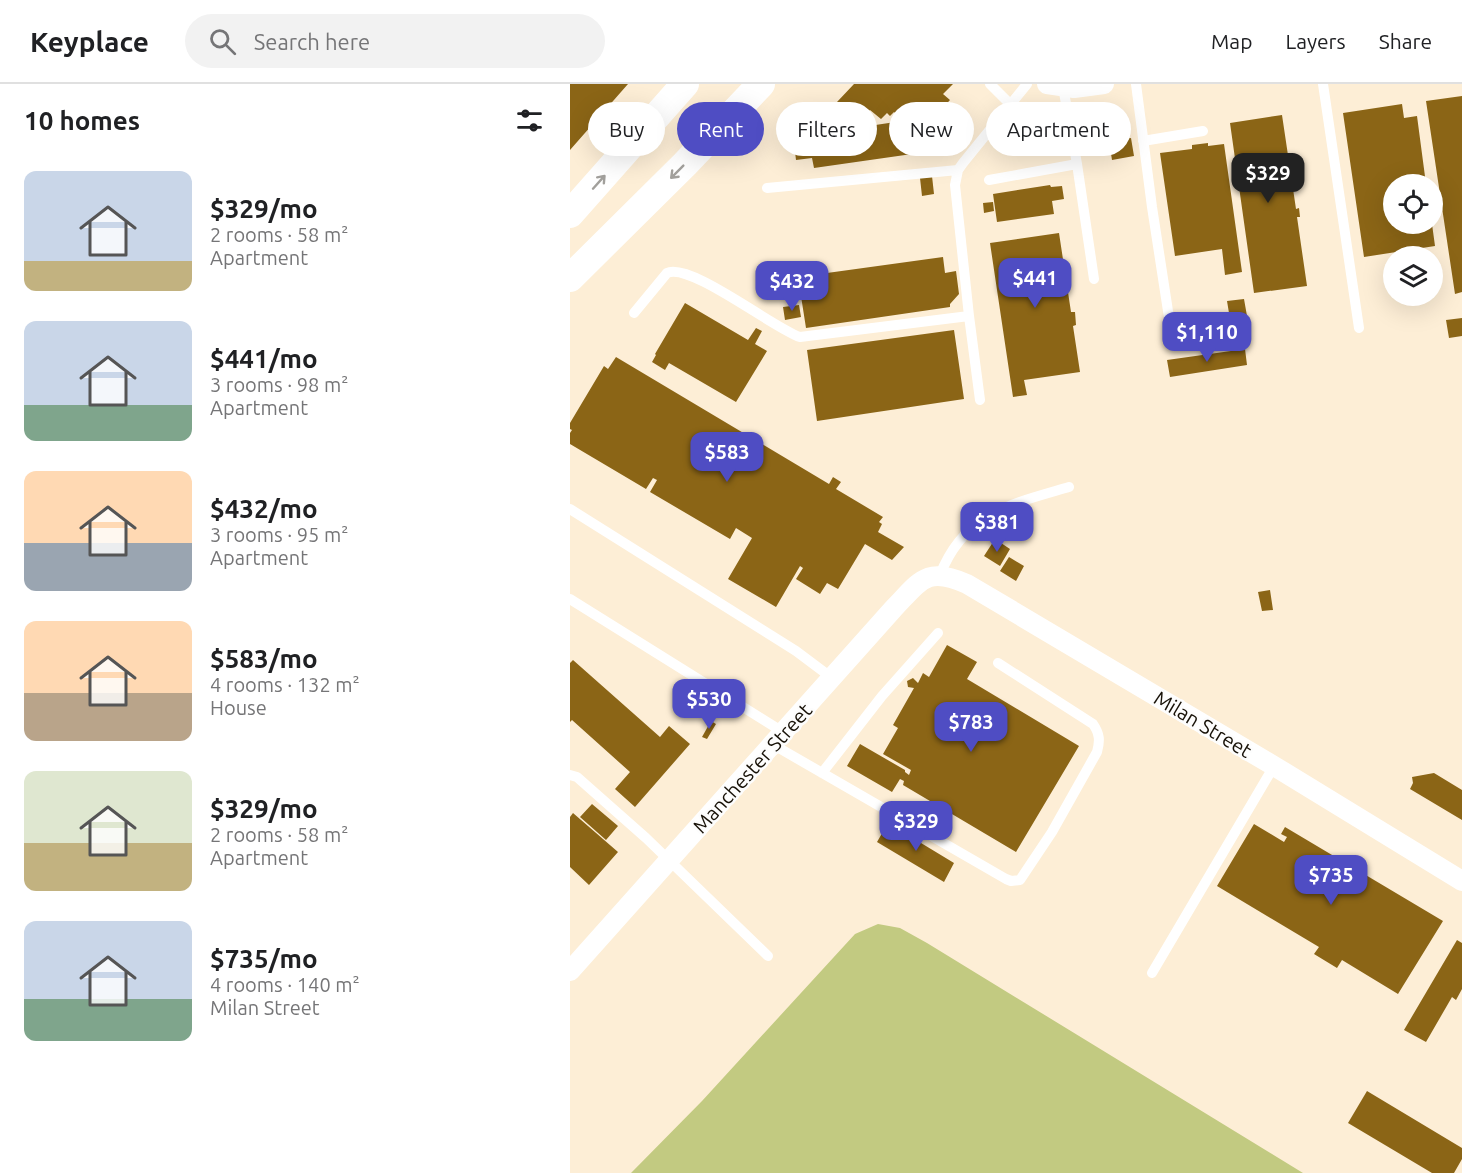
<!DOCTYPE html>
<meta charset="utf-8">
<style>
body{margin:0;font-family:Ubuntu,sans-serif;background:#f2f2f2;color:#202124;height:100vh;display:flex;flex-direction:column;font-size:22px;white-space:nowrap}
*{box-sizing:border-box;margin:0}
p{font-size:20px;color:#757577}
.icon{flex:none;width:33px;height:33px;fill:none;stroke:currentColor;stroke-width:2;stroke-linecap:round;stroke-linejoin:round}
.map{position:relative;flex:1;overflow:hidden}
.panel{display:flex;flex-direction:column;background:#fff;width:570px}
.panel>*{flex:none}
.hud{position:absolute;left:18px;top:18px;width:570px;height:54px;display:flex;gap:12px}
.buttons{position:absolute;left:813px;top:90px;display:grid;gap:12px}
.buttons a{display:grid;place-items:center;width:60px;height:60px;border-radius:50%;background:#fff;box-shadow:0 6px 24px #0002;font-size:30px}
.price{position:absolute;translate:-50% -51px;padding:0 14px;border-radius:12px;background:#4f4dc3;color:#fff;font-size:20px;line-height:39px;filter:drop-shadow(0 2px 3px #0008)}
.price::after{content:'';position:absolute;left:50%;top:36px;width:18px;height:14px;margin-left:-9px;background:inherit;clip-path:polygon(0 0,100% 0,50% 100%)}
.price.active{background:#222;color:#fff}
ul{padding:0;list-style:none}
li{display:flex;align-items:center;gap:18px;height:150px;padding:0 24px}
li span{display:grid;place-items:center;flex:none;width:168px;height:120px;border-radius:12px;color:#555}
li>.icon{margin-inline-start:auto}
span .icon{width:72px;height:72px;fill:#fffc;stroke-width:1}
li b{font-size:26px}
h2{display:flex;justify-content:space-between;align-items:center;height:72px;padding:0 24px;font-size:26px}
.pill{padding:0 21px;border-radius:27px;background:#fff;box-shadow:0 6px 24px #0002;font-size:21px;line-height:54px}
.pill.active{background:#4f4dc3;color:#fff}
header{display:flex;align-items:center;gap:36px;box-sizing:border-box;height:84px;padding:0 30px;background:#fff;border-bottom:2px solid #e0e0e0}
header strong{font-size:28px}
nav{display:flex;gap:33px;margin-inline-start:auto;font-size:21px}
.search{width:420px;height:54px;background:#f2f2f2;display:flex;align-items:center;gap:15px;box-sizing:border-box;padding:0 21px;border-radius:33px;color:#757577;font-size:22px}
main{display:flex;flex:1;min-height:0}
.map>svg:first-child{display:block}
</style>
<header>
<strong>Keyplace</strong>
<div class="search"><svg class="icon" aria-label="search" viewBox="0 0 24 24"><circle cx="10" cy="10" r="6"/><path d="M15 15l6 6"/></svg>Search here</div>
<nav><a>Map</a><a>Layers</a><a>Share</a></nav>
</header>
<main>
<section class="panel">
<h2>10 homes<svg class="icon" aria-label="filters" viewBox="0 0 24 24"><path d="M4 7h16M4 17h16"/><circle cx="9" cy="7" r="2"/><circle cx="15" cy="17" r="2"/></svg></h2>
<ul>
<li><span style="background:linear-gradient(#c9d6e8 75%,#c2b280 0)"><svg class="icon" aria-label="home" viewBox="0 0 24 24"><path d="M3 11l9-7 9 7M6 9v11h12V9"/></svg></span><div><b>$329/mo</b><p>2 rooms · 58 m²</p><p>Apartment</p></div></li>
<li><span style="background:linear-gradient(#c9d6e8 70%,#7fa58c 0)"><svg class="icon" aria-label="home" viewBox="0 0 24 24"><path d="M3 11l9-7 9 7M6 9v11h12V9"/></svg></span><div><b>$441/mo</b><p>3 rooms · 98 m²</p><p>Apartment</p></div></li>
<li><span style="background:linear-gradient(#ffd9b3 60%,#9aa5b1 0)"><svg class="icon" aria-label="home" viewBox="0 0 24 24"><path d="M3 11l9-7 9 7M6 9v11h12V9"/></svg></span><div><b>$432/mo</b><p>3 rooms · 95 m²</p><p>Apartment</p></div></li>
<li><span style="background:linear-gradient(#ffd9b3 60%,#b9a48a 0)"><svg class="icon" aria-label="home" viewBox="0 0 24 24"><path d="M3 11l9-7 9 7M6 9v11h12V9"/></svg></span><div><b>$583/mo</b><p>4 rooms · 132 m²</p><p>House</p></div></li>
<li><span style="background:linear-gradient(#dfe7d0 60%,#c2b280 0)"><svg class="icon" aria-label="home" viewBox="0 0 24 24"><path d="M3 11l9-7 9 7M6 9v11h12V9"/></svg></span><div><b>$329/mo</b><p>2 rooms · 58 m²</p><p>Apartment</p></div></li>
<li><span style="background:linear-gradient(#c9d6e8 65%,#7fa58c 0)"><svg class="icon" aria-label="home" viewBox="0 0 24 24"><path d="M3 11l9-7 9 7M6 9v11h12V9"/></svg></span><div><b>$735/mo</b><p>4 rooms · 140 m²</p><p>Milan Street</p></div></li>
</ul>
</section>
<div class="map">
<svg width="892" height="1089" viewBox="0 0 892 1089">
<rect width="100%" height="100%" fill="#fdeed6"/>
<path fill="#c2ca81" d="M308,840L330,844L357,859L733,1089H61L132,1017L285,850Z"/>
<path fill="#8b6516" d="M0,0H58L0,66Z
M284,0H383L373,10L380,16L368,29L361,23L354,31L344,21L332,35L324,28L320,32L317,29L311,35L300,26L288,38L281,32L277,37L265,25L269,20L267,18Z
M892,12V208L885,210L856,17Z
M832,20L834,34L847,32L856,100H824V140H862L865,162L794,173L773,29Z
M712,31L726,125L729,124L730,133H727L737,202L684,209L660,39Z
M352,34L356,68L244,84L242,74L226,76L223,51L239,49V51Z
M259,36L261,37L260,43L247,45L246,37Z
M561,54L564,72L542,76L539,57Z
M638,59V62L654,60L672,188L655,191L652,165L605,172L590,69L622,65V61Z
M362,92L364,110L352,112L350,94Z
M480,101L481,103L492,102L494,115L482,117L484,130L427,138L423,110Z
M423,118L424,127L414,129L413,119Z
M489,149L501,228H505L506,241L503,242L510,288L454,296L457,311L443,313L420,159Z
M373,173L375,189L386,187L389,210L380,220V223L236,244L228,193Z
M674,215L677,232L660,235L657,217Z
M115,219L178,256L186,244L192,247L185,260L197,267L166,318L99,279L95,286L82,278L86,271L85,270Z
M229,221L231,233L215,236L213,223Z
M892,234V252L879,254L876,236Z
M384,246L394,315L247,337L237,266Z
M675,265L677,281L600,293L597,276Z
M46,273L259,400L263,393L271,398L266,405L313,433L309,438L312,440L308,448L334,463L322,476L295,460L268,505L257,499L250,510L226,495L233,484L230,482L206,523L158,495L182,454L166,444L160,455L80,408L87,396L83,394L76,405L0,360V349L2,346L0,345V339L34,282L38,285Z
M425,455L440,465L430,482L414,472Z
M439,473L454,482L446,497L430,487Z
M700,506L703,526L692,527L688,508Z
M377,561L407,578L397,595L509,662L446,768L333,701L334,697L330,695L322,708L277,682L290,660L335,686V688L339,691L341,686L313,670L328,644L323,641L344,604L338,603L337,597L343,594L348,599L353,589L359,593Z
M3,576L90,653L99,642L120,660L65,723L45,705L60,688L2,636L0,638V579Z
M141,637L146,640L137,655L132,653Z
M864,689L892,706V736L840,705L843,699L842,693Z
M22,720L48,742L36,756L10,733Z
M3,729L48,768L19,801L0,783V733Z
M318,739L384,779L374,798L307,758Z
M684,740L714,758L717,753L711,750L715,743L873,837L828,910L772,876L767,884L744,870L749,863L647,802Z
M887,856L892,859V905L886,916L882,913L856,958L834,946Z
M797,1007L892,1064V1075L884,1089H862L778,1039Z"/>
<g fill="none" stroke-linecap="round" stroke-linejoin="round">
<path stroke="#fff" stroke-width="10" d="M420,0L441,21
M566,0L582,123L600,240L606,248L611,249L651,244
M753,0L789,244
M493,3L507,80L524,195
M573,57L633,47
M419,96L507,80
M197,104L388,86
M64,229L97,189C120,178 203,244 230,253L399,232
M410,316L399,232L385,101L388,86L393,79L457,0
M0,425L226,567L262,594
M370,491C394,429 441,420 499,403
M0,515L213,648
M202,660L436,795L441,797L450,796L482,748L527,668C530,657 530,650 523,640L428,579
M252,689L312,612L368,549
M0,691L7,693L76,754L198,872
M582,889L704,682"/>
<path stroke="#fff" stroke-width="20" d="M477,0L504,4L534,0
M0,887L324,524C351,496 357,482 397,500L704,682L892,797"/>
<path stroke="#fff" stroke-width="28" d="M0,130L115,0
M0,194L115,80L191,0"/>
</g>
<defs><path id="oneway-shaft" d="M-6 0H5M1.5-3L5.5 0L1.5 3" fill="none" stroke-width="1.6" stroke-linecap="round" stroke-linejoin="round" transform="scale(1.5)"/></defs>
<g stroke="#a2a09c">
<use href="#oneway-shaft" transform="translate(107 88) rotate(135)"/>
<use href="#oneway-shaft" transform="translate(29 98) rotate(-48)"/>
</g>
<g text-anchor="middle" dominant-baseline="central" stroke-width="5" stroke-linejoin="round" paint-order="stroke">
<g font-size="20" fill="#171107" stroke="#fdfdfd">
<text transform="translate(633 640) rotate(31)">Milan Street</text>
<text transform="translate(182 684) rotate(-48)">Manchester Street</text>
</g>
</g>
</svg>
<div class="buttons">
<a><svg class="icon" aria-label="locate" viewBox="0 0 24 24"><circle cx="12" cy="12" r="6"/><path d="M12 2v4M12 18v4M2 12h4M18 12h4"/></svg></a>
<a><svg class="icon" aria-label="layers" viewBox="0 0 24 24"><path d="M12 4l9 5-9 5-9-5zM3 14l9 5 9-5"/></svg></a>
</div>
<b class="price active" style="left:698px;top:120px">$329</b>
<b class="price" style="left:465px;top:225px">$441</b>
<b class="price" style="left:222px;top:228px">$432</b>
<b class="price" style="left:637px;top:279px">$1,110</b>
<b class="price" style="left:157px;top:399px">$583</b>
<b class="price" style="left:427px;top:469px">$381</b>
<b class="price" style="left:139px;top:646px">$530</b>
<b class="price" style="left:401px;top:669px">$783</b>
<b class="price" style="left:346px;top:768px">$329</b>
<b class="price" style="left:761px;top:822px">$735</b>
<div class="hud">
<a class="pill">Buy</a>
<a class="pill active">Rent</a>
<a class="pill">Filters</a>
<a class="pill">New</a>
<a class="pill">Apartment</a>
</div>
</div>
</main>
